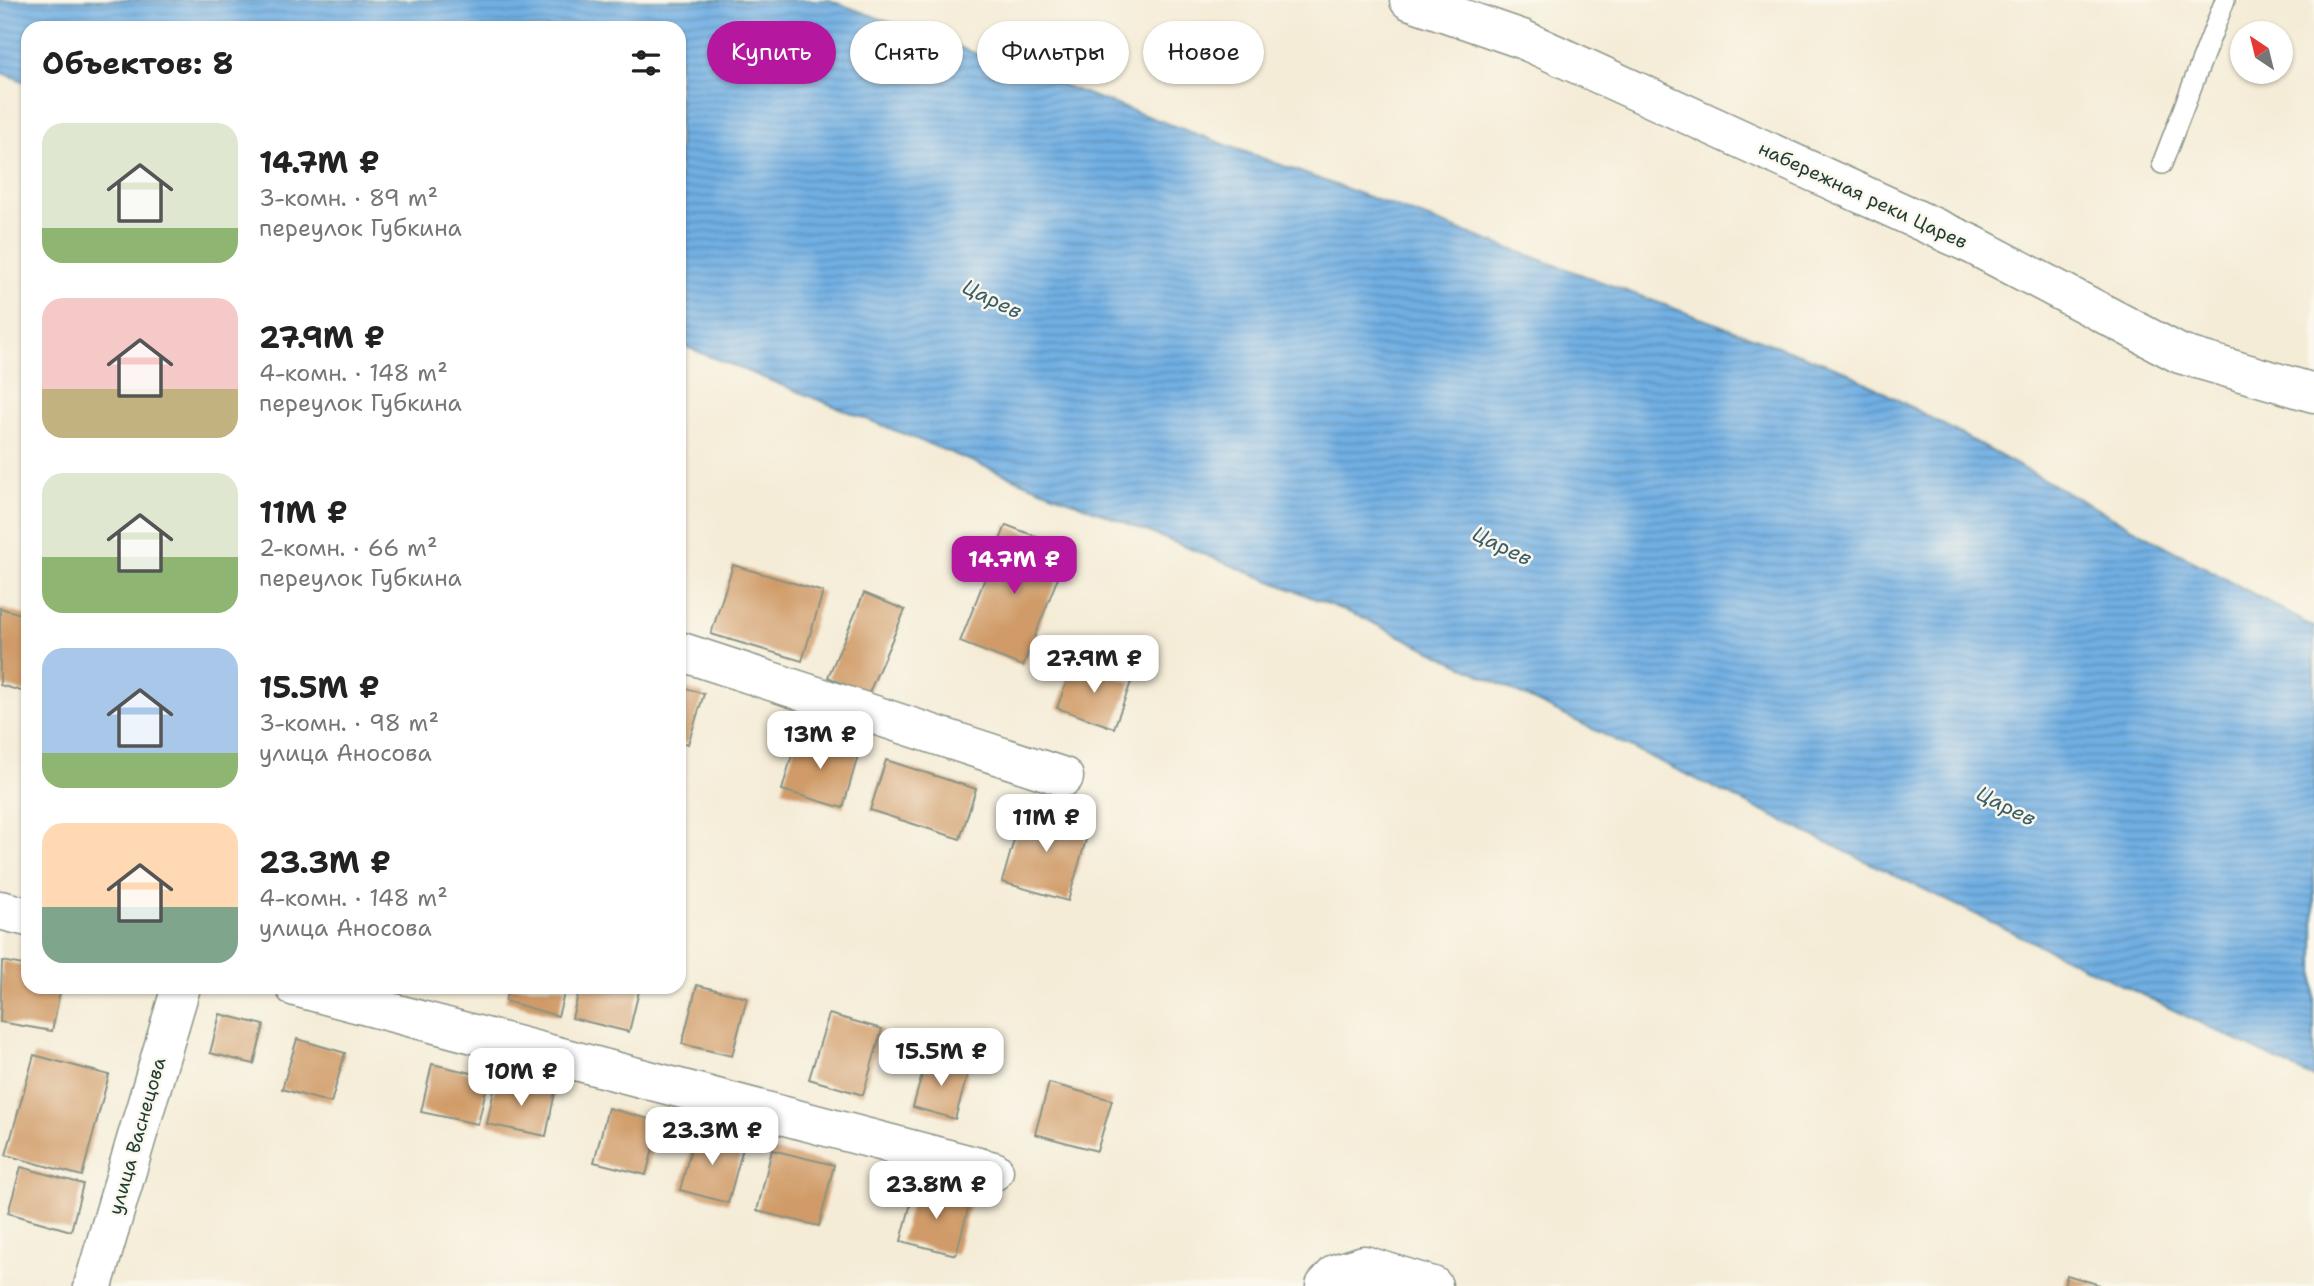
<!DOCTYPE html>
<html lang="ru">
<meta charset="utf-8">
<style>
body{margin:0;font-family:"Shantell Sans",sans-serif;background:#f2f2f2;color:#222;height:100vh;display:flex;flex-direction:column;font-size:26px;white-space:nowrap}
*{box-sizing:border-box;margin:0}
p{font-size:23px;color:#767676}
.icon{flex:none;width:38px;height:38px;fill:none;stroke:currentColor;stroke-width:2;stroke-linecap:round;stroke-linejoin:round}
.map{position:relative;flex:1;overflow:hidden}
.sheet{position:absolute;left:21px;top:21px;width:665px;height:973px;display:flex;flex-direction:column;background:#fff;border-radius:21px;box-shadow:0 2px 5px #0004}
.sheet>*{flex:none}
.banner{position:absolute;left:707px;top:21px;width:665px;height:63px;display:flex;gap:14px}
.needle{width:46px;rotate:325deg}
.controls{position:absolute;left:2230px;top:21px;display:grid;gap:14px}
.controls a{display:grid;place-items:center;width:63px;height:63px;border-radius:50%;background:#fff;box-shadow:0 2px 5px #0004;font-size:35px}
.price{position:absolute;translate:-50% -60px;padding:0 16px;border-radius:14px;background:#fff;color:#222;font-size:23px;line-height:46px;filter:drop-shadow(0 2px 4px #0008)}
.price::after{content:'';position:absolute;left:50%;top:42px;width:21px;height:16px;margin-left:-10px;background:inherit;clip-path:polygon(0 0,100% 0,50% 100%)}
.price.selected{background:#b5179e;color:#fff}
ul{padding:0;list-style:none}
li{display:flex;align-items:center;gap:21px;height:175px;padding:0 21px}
li span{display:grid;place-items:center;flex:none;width:196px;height:140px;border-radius:21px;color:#555}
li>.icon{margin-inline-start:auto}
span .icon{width:84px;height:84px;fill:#fffc;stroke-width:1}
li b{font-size:30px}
h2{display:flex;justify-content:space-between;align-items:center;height:84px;padding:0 21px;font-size:30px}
.pill{padding:0 24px;border-radius:32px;background:#fff;box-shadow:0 2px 5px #0004;font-size:24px;line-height:63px}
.pill.selected{background:#b5179e;color:#fff}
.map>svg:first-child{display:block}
</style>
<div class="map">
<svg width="2314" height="1286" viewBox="0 0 2314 1286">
<defs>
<pattern id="water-rules" width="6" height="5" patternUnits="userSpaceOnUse" patternTransform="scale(1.75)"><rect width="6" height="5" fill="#71afe3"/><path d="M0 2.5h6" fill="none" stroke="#5c90b9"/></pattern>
</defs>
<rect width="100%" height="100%" fill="#fbf7ec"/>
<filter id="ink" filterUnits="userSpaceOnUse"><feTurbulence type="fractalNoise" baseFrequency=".0143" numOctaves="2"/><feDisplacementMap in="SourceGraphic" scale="14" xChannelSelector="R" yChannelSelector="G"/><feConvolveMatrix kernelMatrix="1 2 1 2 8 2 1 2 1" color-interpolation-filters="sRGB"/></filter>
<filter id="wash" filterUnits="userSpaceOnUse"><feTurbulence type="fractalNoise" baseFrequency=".00686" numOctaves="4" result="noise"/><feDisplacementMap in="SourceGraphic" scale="28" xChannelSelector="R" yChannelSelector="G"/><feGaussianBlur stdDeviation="1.57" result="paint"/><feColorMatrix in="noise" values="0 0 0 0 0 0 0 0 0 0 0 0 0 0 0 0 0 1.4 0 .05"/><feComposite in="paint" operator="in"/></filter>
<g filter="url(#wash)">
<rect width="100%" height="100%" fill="#f4ecd7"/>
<path fill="url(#water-rules)" stroke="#48768c" stroke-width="2" d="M0,0H829L1843,370L2314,627V1078L1363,618L679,344V28H28V83L0,72Z"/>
<g id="blocks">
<path fill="#d09b68" d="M1006,525L1069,549L1023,666L960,642Z
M733,565L823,592L802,661L711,634Z
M864,593L905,610L868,695L828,677Z
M0,608L28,616V693L0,685Z
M1074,662L1131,682L1114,728L1057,708Z
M679,686L704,694L688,744L679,741Z
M798,734L859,752L843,808L782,790Z
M886,760L976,789L960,839L870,810Z
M1023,808L1090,826L1068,901L1002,882Z
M2,961L28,966V987H61L52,1031L0,1022Z
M697,985L747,998L732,1056L682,1044Z
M509,987H566L558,1016L505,1001Z
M580,987H640L629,1032L572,1018Z
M220,1014L264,1025L254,1064L210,1053Z
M829,1014L882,1029L863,1095L809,1079Z
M297,1039L345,1053L331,1103L282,1089Z
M34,1055L109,1075L82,1176L6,1155Z
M927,1057L969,1069L955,1119L913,1107Z
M432,1064L489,1077L478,1124L421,1112Z
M496,1080L555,1092L546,1136L487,1124Z
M1049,1083L1112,1100L1097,1151L1035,1134Z
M608,1108L660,1122L646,1175L594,1162Z
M696,1130L744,1144L728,1203L680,1190Z
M772,1150L834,1165L819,1226L757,1211Z
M21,1167L83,1184L71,1231L8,1213Z
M915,1188L970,1201L956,1255L901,1241Z
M2067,1275L2100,1285V1286H2064Z"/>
</g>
</g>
<g filter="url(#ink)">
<use href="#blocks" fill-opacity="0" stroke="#8a9486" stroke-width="2"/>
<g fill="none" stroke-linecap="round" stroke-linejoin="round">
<defs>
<path id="lane" d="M2162,164L2225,0"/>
<path id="street" d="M1409,0L1522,39L1973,245L2180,354L2314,393
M679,651L1064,777
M0,910L28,917
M295,987L994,1171
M93,1286L181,987
M1325,1286L1337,1273L1364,1265L1433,1286"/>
</defs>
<use href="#lane" stroke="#8a9486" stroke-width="22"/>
<use href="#street" stroke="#8a9486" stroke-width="41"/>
<use href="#lane" stroke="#fff" stroke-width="19"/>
<use href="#street" stroke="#fff" stroke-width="38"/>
</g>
</g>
<g text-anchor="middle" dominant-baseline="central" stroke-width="5" stroke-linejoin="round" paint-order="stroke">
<g font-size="19" fill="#1f3d34" stroke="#fbf7ec">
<text transform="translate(1863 195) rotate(25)">набережная реки Царев</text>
<text transform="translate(137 1136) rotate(-74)">улица Васнецова</text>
</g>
<g font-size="21" font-style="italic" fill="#385f69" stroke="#fbf7ec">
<text transform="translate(992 299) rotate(26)">Царев</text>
<text transform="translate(1502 546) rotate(26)">Царев</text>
<text transform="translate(2006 806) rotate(27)">Царев</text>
</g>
</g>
</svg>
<div class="controls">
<a><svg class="needle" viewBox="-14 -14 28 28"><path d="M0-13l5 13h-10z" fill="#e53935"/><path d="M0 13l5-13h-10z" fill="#767676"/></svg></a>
</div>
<b class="price selected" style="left:1014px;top:596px">14.7M ₽</b>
<b class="price" style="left:1094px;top:695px">27.9M ₽</b>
<b class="price" style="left:820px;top:771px">13M ₽</b>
<b class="price" style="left:1046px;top:854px">11M ₽</b>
<b class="price" style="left:941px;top:1088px">15.5M ₽</b>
<b class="price" style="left:521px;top:1108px">10M ₽</b>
<b class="price" style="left:712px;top:1167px">23.3M ₽</b>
<b class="price" style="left:936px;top:1221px">23.8M ₽</b>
<div class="banner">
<a class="pill selected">Купить</a>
<a class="pill">Снять</a>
<a class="pill">Фильтры</a>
<a class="pill">Новое</a>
</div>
<section class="sheet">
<h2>Объектов: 8<svg class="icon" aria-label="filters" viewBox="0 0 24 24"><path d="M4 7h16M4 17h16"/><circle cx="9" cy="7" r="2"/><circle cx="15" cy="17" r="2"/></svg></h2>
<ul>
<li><span style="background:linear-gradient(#dfe7d0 75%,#8fb573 0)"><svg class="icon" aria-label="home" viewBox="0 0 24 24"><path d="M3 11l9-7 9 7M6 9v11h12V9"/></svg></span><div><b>14.7M ₽</b><p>3-комн. · 89 m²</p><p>переулок Губкина</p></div></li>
<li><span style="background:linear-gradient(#f6c9c9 65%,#c2b280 0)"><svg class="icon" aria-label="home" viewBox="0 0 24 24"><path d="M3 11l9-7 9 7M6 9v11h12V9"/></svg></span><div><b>27.9M ₽</b><p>4-комн. · 148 m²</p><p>переулок Губкина</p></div></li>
<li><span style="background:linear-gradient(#dfe7d0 60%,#8fb573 0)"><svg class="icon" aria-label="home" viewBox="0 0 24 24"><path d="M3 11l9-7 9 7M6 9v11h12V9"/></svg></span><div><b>11M ₽</b><p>2-комн. · 66 m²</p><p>переулок Губкина</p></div></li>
<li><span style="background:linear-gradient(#a9c7e8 75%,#8fb573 0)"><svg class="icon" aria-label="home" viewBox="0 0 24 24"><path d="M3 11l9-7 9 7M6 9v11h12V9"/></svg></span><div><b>15.5M ₽</b><p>3-комн. · 98 m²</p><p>улица Аносова</p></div></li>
<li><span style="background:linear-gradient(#ffd9b3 60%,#7fa58c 0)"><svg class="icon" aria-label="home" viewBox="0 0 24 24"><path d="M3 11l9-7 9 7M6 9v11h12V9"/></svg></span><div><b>23.3M ₽</b><p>4-комн. · 148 m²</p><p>улица Аносова</p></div></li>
</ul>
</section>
</div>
